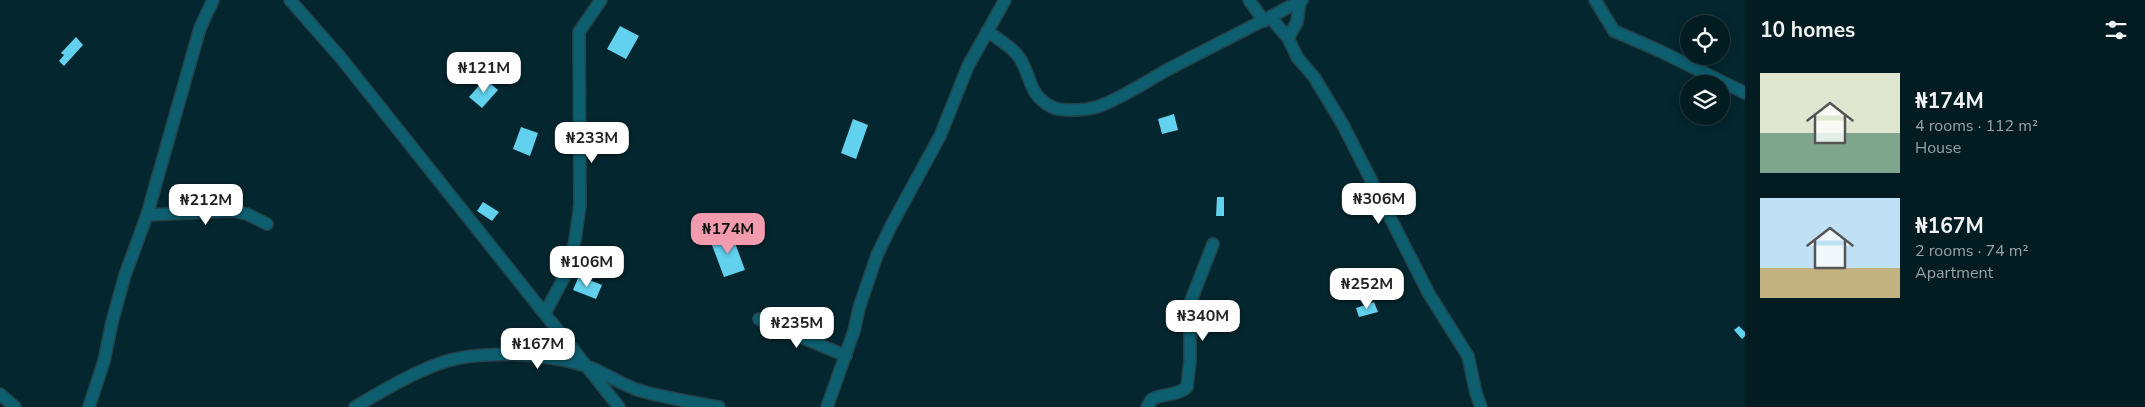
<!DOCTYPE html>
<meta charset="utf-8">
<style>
body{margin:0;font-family:"Nunito Sans",sans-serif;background:#0d252a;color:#f1f3f6;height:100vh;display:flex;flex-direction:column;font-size:19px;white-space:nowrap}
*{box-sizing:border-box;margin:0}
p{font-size:16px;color:#97a1a5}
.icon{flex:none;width:28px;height:28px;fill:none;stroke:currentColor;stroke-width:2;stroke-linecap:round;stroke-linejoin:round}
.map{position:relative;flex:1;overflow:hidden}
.drawer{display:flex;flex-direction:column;background:#031c22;width:400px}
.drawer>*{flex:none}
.tools{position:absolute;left:1680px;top:15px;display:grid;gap:10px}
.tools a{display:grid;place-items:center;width:50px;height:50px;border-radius:50%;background:#031c22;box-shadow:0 2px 12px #0003,0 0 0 1px #243a40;font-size:25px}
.price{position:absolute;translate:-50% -42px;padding:0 11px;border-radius:10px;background:#fff;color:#222;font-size:16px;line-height:32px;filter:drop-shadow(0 1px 2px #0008)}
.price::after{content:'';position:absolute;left:50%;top:30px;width:15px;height:11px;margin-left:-8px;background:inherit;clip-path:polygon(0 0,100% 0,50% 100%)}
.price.on{background:#f29aae;color:#111}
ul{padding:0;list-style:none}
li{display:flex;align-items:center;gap:15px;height:125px;padding:0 15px}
li span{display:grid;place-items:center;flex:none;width:140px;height:100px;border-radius:0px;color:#555}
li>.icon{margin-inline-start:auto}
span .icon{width:60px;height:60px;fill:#fffc;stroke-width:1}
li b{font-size:21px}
h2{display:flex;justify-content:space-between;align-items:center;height:60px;padding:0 15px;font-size:21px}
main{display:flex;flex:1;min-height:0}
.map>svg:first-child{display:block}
</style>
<main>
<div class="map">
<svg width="1745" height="407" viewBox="0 0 1745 407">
<rect width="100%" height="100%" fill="#04262e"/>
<path fill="#62d1ed" d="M620,26L639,36L626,59L607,49Z
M76,37L83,45L64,66L59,61L64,55L61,53Z
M485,79L498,90L482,108L469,97Z
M1174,114L1178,130L1162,134L1158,119Z
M853,119L868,125L856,159L841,153Z
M521,127L538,133L530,156L513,149Z
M1217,197H1224V216H1216Z
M483,202L499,212L492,221L477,211Z
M731,232L745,270L724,277L710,240Z
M579,276L602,285L596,299L573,290Z
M1374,302L1378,312L1359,317L1356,308Z
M1739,326L1745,332V336L1742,339L1734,330Z"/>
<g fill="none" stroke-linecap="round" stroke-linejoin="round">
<defs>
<path id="minor" d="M290,0L341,58L619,407
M1249,0L1264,21
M1595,0L1614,31L1660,51L1745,93
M1271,18L1288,38L1297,57L1314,77L1342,123L1429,294L1468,356L1476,393L1481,407
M987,31C998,39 1011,46 1019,57C1032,76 1027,94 1052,107C1062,112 1086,110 1097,107C1122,98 1144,83 1167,70C1212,46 1258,24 1302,0
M1288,38L1297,22L1300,1
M147,215L233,211L247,214L267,224
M545,313L568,270L575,240L580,205L579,32L601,0
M759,319L846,356
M0,394L15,407
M89,407L104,361L112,322L125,275L147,215L200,28L213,0
M355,407C384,390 415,371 447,361C484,350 549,354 586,366C604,372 620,384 638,390C664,398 692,402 719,407
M827,407L854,331L859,308L877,255L892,224L940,136L968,66L1005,0
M1147,407L1152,399C1163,394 1179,395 1187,387L1190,361V303L1213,244"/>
</defs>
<use href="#minor" stroke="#23424a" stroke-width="14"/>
<use href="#minor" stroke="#0d5e6f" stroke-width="11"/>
</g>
</svg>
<div class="tools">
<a><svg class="icon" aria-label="locate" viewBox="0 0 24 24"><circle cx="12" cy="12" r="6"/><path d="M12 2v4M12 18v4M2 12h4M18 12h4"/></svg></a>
<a><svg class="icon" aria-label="layers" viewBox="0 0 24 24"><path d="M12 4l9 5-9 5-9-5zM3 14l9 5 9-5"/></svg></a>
</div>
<b class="price" style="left:484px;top:94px">₦121M</b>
<b class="price" style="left:592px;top:164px">₦233M</b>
<b class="price" style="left:1379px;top:225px">₦306M</b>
<b class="price" style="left:206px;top:226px">₦212M</b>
<b class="price on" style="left:728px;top:255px">₦174M</b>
<b class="price" style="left:587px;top:288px">₦106M</b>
<b class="price" style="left:1367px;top:310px">₦252M</b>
<b class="price" style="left:1203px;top:342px">₦340M</b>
<b class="price" style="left:797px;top:349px">₦235M</b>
<b class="price" style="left:538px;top:370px">₦167M</b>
</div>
<section class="drawer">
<h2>10 homes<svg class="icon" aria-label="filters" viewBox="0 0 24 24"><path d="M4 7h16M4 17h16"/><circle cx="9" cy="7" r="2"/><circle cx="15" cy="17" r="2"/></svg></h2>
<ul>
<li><span style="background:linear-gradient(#dfe7d0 60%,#7fa58c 0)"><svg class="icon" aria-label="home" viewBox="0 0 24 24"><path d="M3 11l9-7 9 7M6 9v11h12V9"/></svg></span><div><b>₦174M</b><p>4 rooms · 112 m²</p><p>House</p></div></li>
<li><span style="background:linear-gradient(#bfe0f5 70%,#c2b280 0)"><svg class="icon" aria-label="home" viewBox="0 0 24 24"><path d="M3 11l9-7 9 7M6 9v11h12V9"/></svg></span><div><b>₦167M</b><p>2 rooms · 74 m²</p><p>Apartment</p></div></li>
</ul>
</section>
</main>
